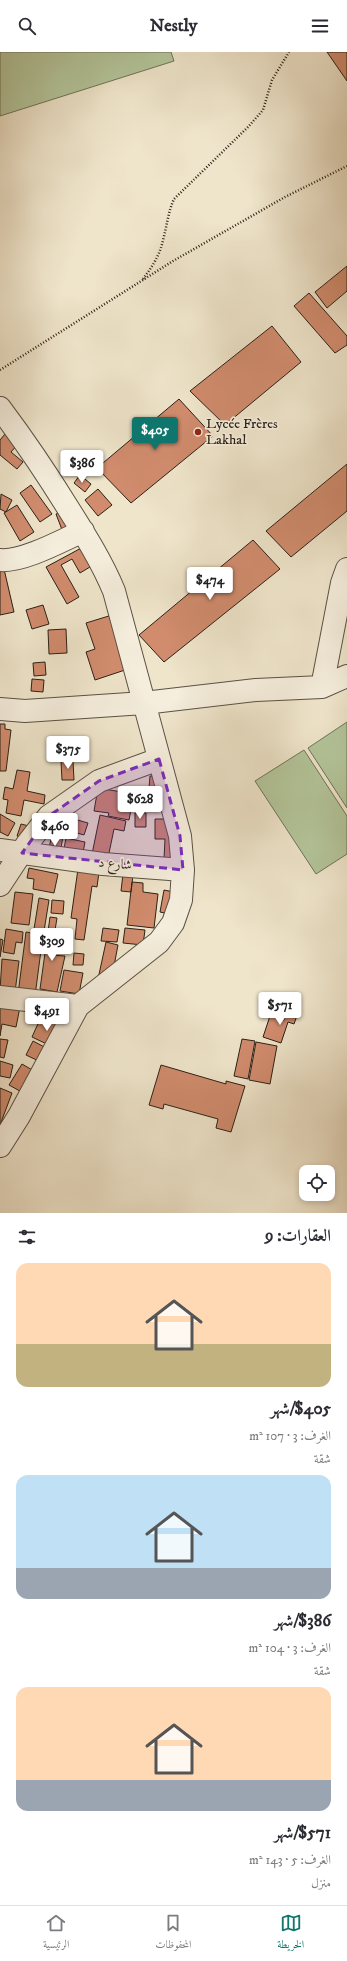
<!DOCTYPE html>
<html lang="ar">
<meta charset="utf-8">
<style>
body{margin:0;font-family:"IM FELL DW Pica",Amiri,serif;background:#f2f2f3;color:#2b2b33;direction:rtl;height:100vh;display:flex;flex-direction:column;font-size:15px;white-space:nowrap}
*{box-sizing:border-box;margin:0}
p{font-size:13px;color:#7c7c81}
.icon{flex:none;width:22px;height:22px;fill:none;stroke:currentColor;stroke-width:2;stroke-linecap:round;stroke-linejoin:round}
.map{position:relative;height:1161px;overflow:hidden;direction:ltr}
.panel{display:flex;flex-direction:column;background:#fff;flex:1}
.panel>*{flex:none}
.buttons{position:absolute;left:299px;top:1113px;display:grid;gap:8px}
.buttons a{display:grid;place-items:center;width:36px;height:36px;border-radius:8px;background:#fff;box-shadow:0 2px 6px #0003;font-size:20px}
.price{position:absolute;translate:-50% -34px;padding:0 9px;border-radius:4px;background:#fff;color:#222;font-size:13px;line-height:26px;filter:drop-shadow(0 1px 2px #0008)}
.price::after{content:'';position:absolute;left:50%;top:24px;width:12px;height:9px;margin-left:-6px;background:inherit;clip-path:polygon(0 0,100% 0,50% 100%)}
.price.active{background:#0f766e;color:#fff}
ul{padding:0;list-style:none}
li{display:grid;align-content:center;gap:8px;height:212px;padding:0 16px}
li span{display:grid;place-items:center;height:124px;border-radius:12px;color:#555}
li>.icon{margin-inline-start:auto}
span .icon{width:72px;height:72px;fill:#fffc;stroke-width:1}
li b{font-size:17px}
h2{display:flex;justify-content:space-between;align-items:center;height:48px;padding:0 16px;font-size:17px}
header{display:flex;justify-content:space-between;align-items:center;height:52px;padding:0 16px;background:#fff;font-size:18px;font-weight:700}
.tab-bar{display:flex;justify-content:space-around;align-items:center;height:56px;border-top:1px solid #e1e1e2;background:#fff;font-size:11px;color:#7c7c81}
.tab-bar a{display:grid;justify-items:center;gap:2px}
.tab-bar .active{color:#0f766e}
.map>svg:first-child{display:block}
</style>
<header><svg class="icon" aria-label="menu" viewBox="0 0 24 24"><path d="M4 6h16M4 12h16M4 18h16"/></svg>Nestly<svg class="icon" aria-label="search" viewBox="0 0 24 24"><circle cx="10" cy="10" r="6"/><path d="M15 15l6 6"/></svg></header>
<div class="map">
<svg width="347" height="1161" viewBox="0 0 347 1161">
<rect width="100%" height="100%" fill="#efe5cb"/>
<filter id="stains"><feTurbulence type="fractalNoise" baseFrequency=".005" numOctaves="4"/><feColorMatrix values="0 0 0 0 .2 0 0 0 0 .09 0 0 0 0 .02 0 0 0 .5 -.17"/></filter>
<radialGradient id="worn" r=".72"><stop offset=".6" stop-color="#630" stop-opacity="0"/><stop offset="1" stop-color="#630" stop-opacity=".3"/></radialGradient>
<path fill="#b4c69b" stroke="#6e7359" d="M0,0H171L174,9L0,64Z
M347,670V756L308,696Z
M304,698L347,764V802L316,822L255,729Z"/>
<path fill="#d18c6e" stroke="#292017" d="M327,0H347V29Z
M347,214V239L327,256L315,240Z
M309,241L347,284V293L335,301L294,254Z
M272,274L301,310L225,373L190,339Z
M179,347L213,384L131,451L97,416Z
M5,382L18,392L11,400L23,410L17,417L0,403V388Z
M347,412V459L291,505L266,479Z
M80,423L91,432L85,440L74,431Z
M31,433L52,462L40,470L20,441Z
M98,437L112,453L98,464L85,448Z
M1,442L12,448L6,460L0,457Z
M17,453L34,480L20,489L4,461Z
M70,457L71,480L64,483L56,462Z
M253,488L280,517L164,610L139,583Z
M85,494L95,512L80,521L72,507L61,513L79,545L67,552L46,515Z
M4,517L14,560L0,563V518Z
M43,553L49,572L32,577L26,558Z
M112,563L137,614L95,628L86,600L95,597L86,571Z
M66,577L67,601L49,602L48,578Z
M45,610L46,623L34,624L33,611Z
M32,627L44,628L43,640L31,639Z
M0,672H5V677L11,678L6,719H0Z
M61,709H73L74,728H62Z
M17,718L30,720L27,739L45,743L44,752L24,748L21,764L6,761L8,748L3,747L5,735L13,737Z
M150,724H156L155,748H148Z
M98,736L134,742L129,768L108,764L109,761L94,759Z
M135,761H146V775H135Z
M0,762L15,771L8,784L0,780Z
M100,763L126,769L124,779L114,777L107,811L91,807Z
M67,765L88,771L84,783L70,779L68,784L62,782Z
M155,767H169L180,808L164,807L165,787H155Z
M21,772L33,775L29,788L17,784Z
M52,783L63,785L59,806L47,804Z
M66,786L85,790L82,806L63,802Z
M29,816L58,822L54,841L33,837L34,827L27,826Z
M78,817L99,820L97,835L92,834L84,888L75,887L77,867L71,866Z
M123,822L133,823L131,840L121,839Z
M132,830L143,831V840L158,842L154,876L127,873Z
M164,838L183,842L179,864L160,860Z
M15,840L33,842L29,873L11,871Z
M39,846L49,848L44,879L34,877Z
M52,848L64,849L63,862L51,861Z
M50,865L57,866L51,903L65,904L57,940L40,937Z
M103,876L119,878L117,890L101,889Z
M125,876L145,878L143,893L123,891Z
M6,877L23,880L22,891L16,890L14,902L3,900Z
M26,880L43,883L35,944L18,942Z
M67,880L68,890L58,891L57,881Z
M0,887L3,888L0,905Z
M106,890L118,893L111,930L98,927Z
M74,901L84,902L83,913H73Z
M2,907L19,909L15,940L0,938Z
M64,918L83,921L79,942L60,939Z
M0,951L20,955L16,975L2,972L0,984Z
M288,955L299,958L294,972L288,970L281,991L263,985L270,964L284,968Z
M41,965L62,975L53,995L32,985Z
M0,987L8,988L4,1006L0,1005Z
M242,987L255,989L248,1027L234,1024Z
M33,989L52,999L45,1012L26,1003Z
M256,990L277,994L270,1032L249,1028Z
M0,1009L13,1013L10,1026L0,1024Z
M22,1012L39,1022L27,1043L9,1033Z
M161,1013L226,1032V1029L245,1034L231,1080L216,1076L218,1067L164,1052L163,1057L149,1053Z
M0,1036L12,1041L0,1073Z"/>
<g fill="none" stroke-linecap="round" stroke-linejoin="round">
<defs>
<path id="minor" d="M0,356C24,388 47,422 68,456C85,483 102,510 114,539L180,784L183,818L181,848L173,871L159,890L78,954L19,1064L0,1094
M0,508C23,510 61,489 83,479
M322,635L342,531L347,517
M0,657L25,659L144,651L256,638L322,635L347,624
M0,798L103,812L183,818
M0,833L27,792L49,764L99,729L159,707
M0,945L78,954"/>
</defs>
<use href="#minor" stroke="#5a5144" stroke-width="24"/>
<path stroke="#292017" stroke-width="2.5" stroke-dasharray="1 2" stroke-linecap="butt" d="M143,227C152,215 160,203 163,188C167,174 168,160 174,147L248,75L263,58L272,28L289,0
M0,318L173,209L285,145L347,114"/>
<use href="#minor" stroke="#f5eedd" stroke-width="22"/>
</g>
<path fill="#7b2cbf" fill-opacity="0.2" stroke="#7b2cbf" stroke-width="3" stroke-dasharray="8 5" stroke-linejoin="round" d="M159,707L180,784L183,818L22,801L49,764L99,729Z"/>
<circle fill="#8f2418" stroke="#f5eedd" stroke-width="1.5" cx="198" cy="380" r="4"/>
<g text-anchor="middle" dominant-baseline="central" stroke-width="3.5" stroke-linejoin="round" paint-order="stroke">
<g font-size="14" fill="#292017" stroke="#f5eedd" text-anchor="start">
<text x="206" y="372">Lycée Frères<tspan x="206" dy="16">Lakhal</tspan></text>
</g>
<g font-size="14" fill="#292017" stroke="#f5eedd">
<text transform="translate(115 812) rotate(5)">شارع د</text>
</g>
</g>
<rect width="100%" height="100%" filter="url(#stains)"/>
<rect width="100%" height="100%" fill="url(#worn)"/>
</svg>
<div class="buttons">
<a><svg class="icon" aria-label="locate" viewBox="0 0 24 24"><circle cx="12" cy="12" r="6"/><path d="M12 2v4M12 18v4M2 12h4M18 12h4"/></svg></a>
</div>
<b class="price active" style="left:155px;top:399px">$405</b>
<b class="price" style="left:82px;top:432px">$386</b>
<b class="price" style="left:210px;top:549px">$474</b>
<b class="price" style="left:68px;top:718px">$375</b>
<b class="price" style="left:140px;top:768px">$628</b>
<b class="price" style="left:55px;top:795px">$460</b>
<b class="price" style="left:52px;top:910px">$309</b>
<b class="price" style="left:280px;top:974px">$571</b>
<b class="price" style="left:47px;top:980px">$491</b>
</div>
<section class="panel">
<h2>العقارات: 9<svg class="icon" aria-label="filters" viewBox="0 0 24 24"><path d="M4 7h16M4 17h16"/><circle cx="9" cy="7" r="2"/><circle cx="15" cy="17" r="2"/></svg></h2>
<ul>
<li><span style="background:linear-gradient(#ffd9b3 65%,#c2b280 0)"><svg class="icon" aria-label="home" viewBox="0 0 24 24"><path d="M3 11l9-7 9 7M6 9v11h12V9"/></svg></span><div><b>$405/شهر</b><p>الغرف: 3 · 107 m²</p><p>شقة</p></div></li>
<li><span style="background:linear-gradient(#bfe0f5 75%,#9aa5b1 0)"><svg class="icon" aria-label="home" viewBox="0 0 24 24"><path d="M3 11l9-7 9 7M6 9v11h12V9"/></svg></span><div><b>$386/شهر</b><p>الغرف: 3 · 104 m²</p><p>شقة</p></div></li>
<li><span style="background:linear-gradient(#ffd9b3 75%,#9aa5b1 0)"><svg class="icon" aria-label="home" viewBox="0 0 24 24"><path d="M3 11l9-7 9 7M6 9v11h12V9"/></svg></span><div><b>$571/شهر</b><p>الغرف: 5 · 143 m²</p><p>منزل</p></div></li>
</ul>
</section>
<nav class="tab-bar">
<a class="active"><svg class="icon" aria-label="map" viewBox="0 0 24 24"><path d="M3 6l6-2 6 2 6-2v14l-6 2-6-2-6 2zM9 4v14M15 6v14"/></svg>الخريطة</a>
<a><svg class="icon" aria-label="saved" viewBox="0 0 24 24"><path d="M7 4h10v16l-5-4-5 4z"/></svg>المحفوظات</a>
<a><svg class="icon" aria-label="home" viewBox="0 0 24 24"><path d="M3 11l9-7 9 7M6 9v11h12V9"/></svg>الرئيسية</a>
</nav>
